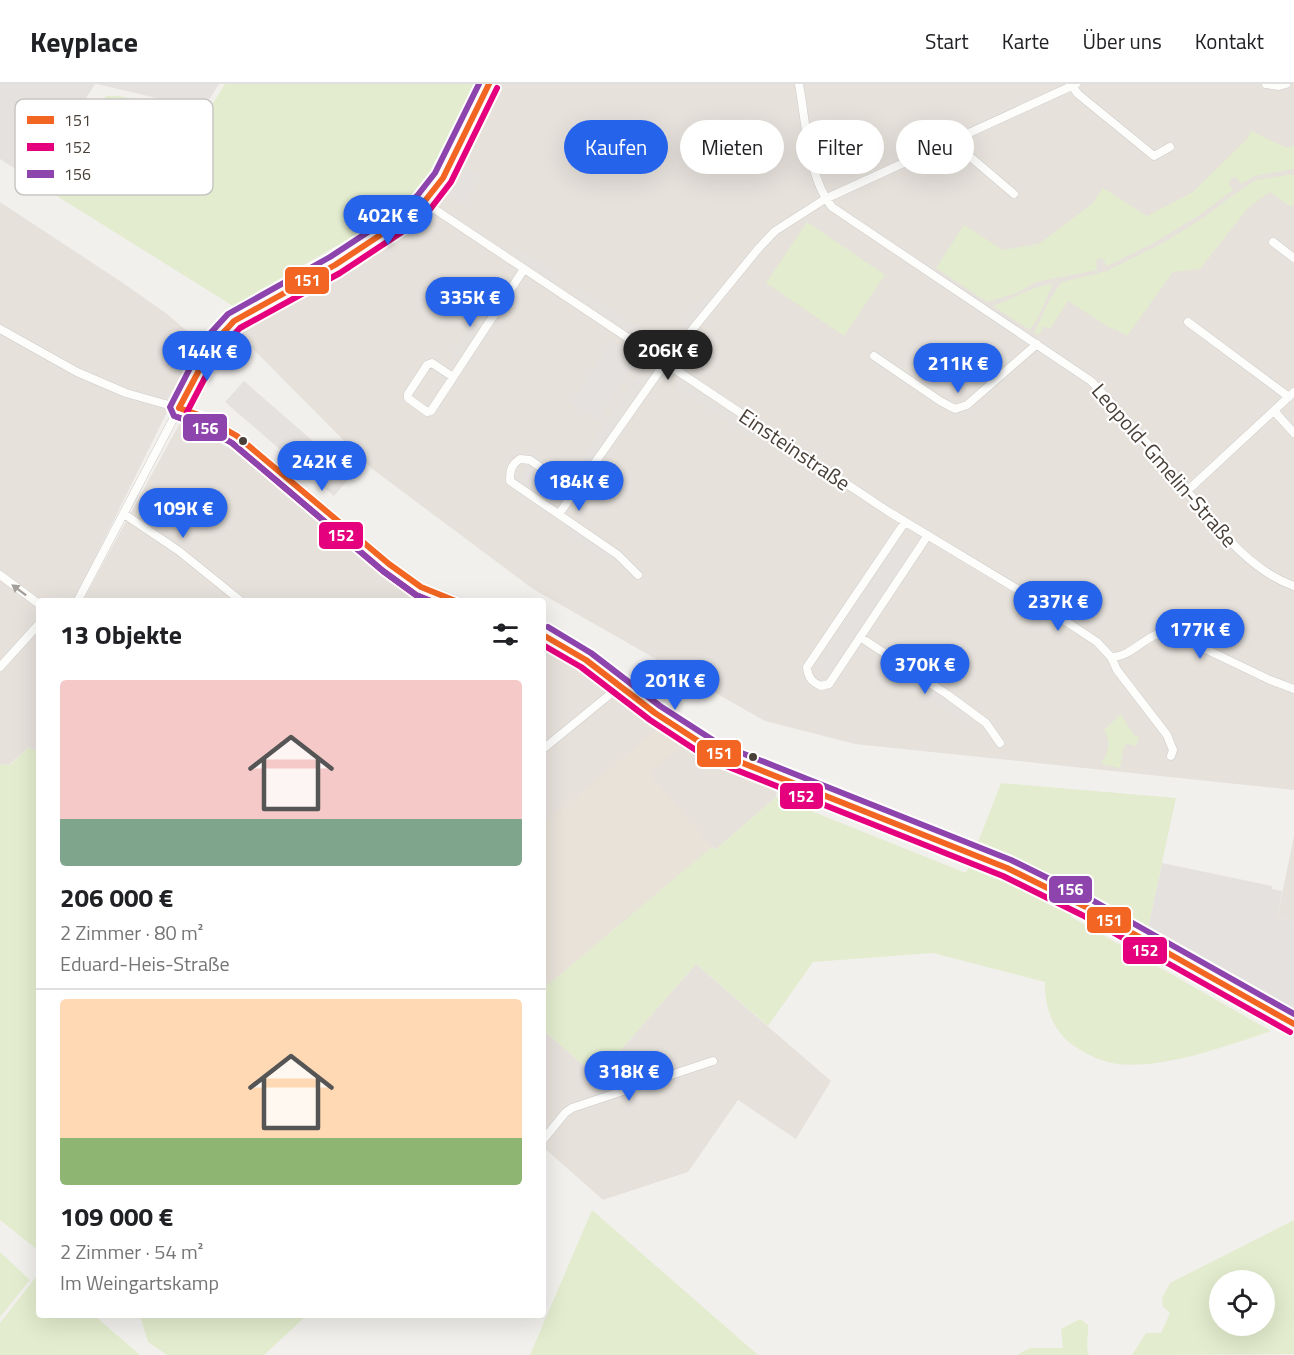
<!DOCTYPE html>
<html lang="de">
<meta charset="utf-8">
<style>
body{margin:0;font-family:"Titillium Web",sans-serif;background:#f6f6f6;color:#202124;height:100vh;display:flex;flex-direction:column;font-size:22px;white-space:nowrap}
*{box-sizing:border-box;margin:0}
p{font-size:20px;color:#757577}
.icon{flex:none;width:33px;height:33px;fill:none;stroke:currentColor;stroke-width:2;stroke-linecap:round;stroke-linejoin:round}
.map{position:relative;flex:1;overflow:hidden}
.details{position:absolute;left:36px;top:514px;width:510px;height:720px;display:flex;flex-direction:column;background:#fff;border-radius:6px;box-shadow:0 6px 24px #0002}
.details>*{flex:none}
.top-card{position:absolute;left:564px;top:36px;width:570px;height:54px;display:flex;gap:12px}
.buttons{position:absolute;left:1209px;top:1186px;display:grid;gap:12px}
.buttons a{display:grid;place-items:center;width:66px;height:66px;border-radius:50%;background:#fff;box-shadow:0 6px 24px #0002;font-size:30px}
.price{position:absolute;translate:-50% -51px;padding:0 14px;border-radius:21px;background:#2563eb;color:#fff;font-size:20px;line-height:39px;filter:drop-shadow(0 2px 3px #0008)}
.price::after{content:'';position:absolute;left:50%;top:36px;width:18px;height:14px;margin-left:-9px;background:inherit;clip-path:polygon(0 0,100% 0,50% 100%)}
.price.current{background:#222;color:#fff}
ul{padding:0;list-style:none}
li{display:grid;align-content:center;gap:12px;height:318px;padding:0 24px}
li+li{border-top:2px solid #e0e0e0}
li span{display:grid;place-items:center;height:186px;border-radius:6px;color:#555}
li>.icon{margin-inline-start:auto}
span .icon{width:108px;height:108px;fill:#fffc;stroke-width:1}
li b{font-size:26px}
h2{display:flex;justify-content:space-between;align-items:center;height:72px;padding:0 24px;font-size:26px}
.pill{padding:0 21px;border-radius:27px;background:#fff;box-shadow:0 6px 24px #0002;font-size:21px;line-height:54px}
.pill.current{background:#2563eb;color:#fff}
header{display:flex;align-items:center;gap:36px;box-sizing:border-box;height:84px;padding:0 30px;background:#fff;border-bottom:2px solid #e0e0e0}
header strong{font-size:28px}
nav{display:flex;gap:33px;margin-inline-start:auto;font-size:21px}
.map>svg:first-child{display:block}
</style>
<header>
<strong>Keyplace</strong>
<nav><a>Start</a><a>Karte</a><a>Über uns</a><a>Kontakt</a></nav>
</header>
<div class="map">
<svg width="1294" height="1271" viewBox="0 0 1294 1271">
<rect width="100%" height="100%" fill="#f2f0ed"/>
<path fill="#e6e1db" d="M498,0H1294V706L855,660L765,637L533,505L371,384L238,250L427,138L437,125Z
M0,118L123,199L167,230L201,259L74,517L39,518V667L28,664L9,681L0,680Z
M181,337L234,367L321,438L424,510L442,517L82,518Z
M543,559L580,580L603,601L682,661L777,706L776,713L715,766L712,763L543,905Z
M1294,752V837L1277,834Z
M696,880L831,997L796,1055L738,1016L688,1088L603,1116L543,1063V946L597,993Z"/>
<path fill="#e5e1de" d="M0,0H95L34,97L0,75Z
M97,0H219L203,25Z
M1162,779L1272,802V805L1282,807L1277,834L1294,837V931L1146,853Z"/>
<path fill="#e8e2d9" d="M656,646L682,661L649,689L712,763L543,905V741Z"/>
<path fill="#e3ecce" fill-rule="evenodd" d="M225,0H475L429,96L407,121L233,222L36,99L57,65L95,29L106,12H120L205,32Z
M1251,47L1287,64L1294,61V85L1255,92L1241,100L1236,93L1231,94L1229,100L1233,106L1201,130L1154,159L1107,182L1103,175L1100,174L1096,177L1097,186L1036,198L1017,209L987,218L936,184L964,141L1003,166L1039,160L1093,119L1103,104L1147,132L1193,108L1247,55Z
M1294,90V119L1291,123L1270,108L1248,124L1200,185L1173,188L1127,252L1114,244L1113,246L1068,217L1050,245L1044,242L1039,251L1034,249L1050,215L1062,198L1107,187L1163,159L1204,133L1240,106L1256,96Z
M807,138L885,191L844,252L766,199Z
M1053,200L1037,236L1030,246L993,222C1014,215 1031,202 1053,200Z
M1121,630L1133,650L1139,653L1136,662L1128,660L1124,662L1120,684L1101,680C1108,667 1112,660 1104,646Z
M28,664L39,667V1167L0,1136V680L10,681Z
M1001,699L1176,714L1146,853L1079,817L1071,833L1271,947C1226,962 1158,988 1111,979C1098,976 1085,969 1074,962C1053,947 1044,923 1045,898L933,869L813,878L768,942L696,880L597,993L543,946V905L712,763L715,766L776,713L966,789Z
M592,1126L758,1271H530Z
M1294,1136V1270L1132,1271L1146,1249H1161L1170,1229L1163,1223L1162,1214L1170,1199ZM1220,1197H1264V1242H1220Z
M0,1168L30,1196L0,1233Z
M39,1189V1232H95L140,1271H0V1239Z
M140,1232H306L264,1271H167L148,1258Z
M1080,1235L1088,1241C1089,1250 1085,1263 1089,1271H1017L1030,1264H1063L1061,1245Z"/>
<path fill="#e4e1de" d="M0,0H21L55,23L18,85L0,73Z
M467,84L481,93L463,120L449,111Z
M516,163L552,186L554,198L514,171L513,164Z
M508,199L457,275L451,271L497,200Z
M577,203L651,253L653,264L576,212L574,205Z
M714,213L674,261L667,262V258L703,214Z
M612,256L639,274L597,336L571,318Z
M648,291L579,394L573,390L637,293Z
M676,294L753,345L755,351L750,353L677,304Z
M244,297L352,391L334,412L225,318Z
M528,382L562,405L552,419L518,397Z
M566,439L610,469V476H606L569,451Z
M900,454L915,464L829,591L815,582Z
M909,591L970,631L968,640L910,602Z
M649,986L651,994L595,1013L594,1004Z"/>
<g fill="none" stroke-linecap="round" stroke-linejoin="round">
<defs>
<path id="minor" d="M799,0C806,38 808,94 832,123L1091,297C1123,331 1153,366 1182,401C1215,439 1246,485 1294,502
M1266,0L1279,2L1286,0
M1072,2L1078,10L1154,72L1170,63
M956,56L961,65L1014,110
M424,118L889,428L1017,505L1097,558L1111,573L1117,586L1167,651L1173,666L1171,672
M1273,158L1294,174
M1188,238L1289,313
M0,245L77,288L126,309L179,324L77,518
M874,272L940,317L955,325L967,321L1037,260
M453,293L432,279L427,281L408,310V314L427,328L431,327L524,185
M1274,327L1294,349
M575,407L665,279L758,165L775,147L825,115L1076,0
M1187,407L1294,308
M124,430L179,467L242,518
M559,430L575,407L530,376L520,375C511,381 510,386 510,397L618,471L638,491
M905,438L807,583C808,594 812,598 821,602L829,600L928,451
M0,491L39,520
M860,553L948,611L986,639L1000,659
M1111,573C1137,573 1150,540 1176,551L1270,596L1294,605
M0,583L39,540
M543,665L619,603
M543,1056L565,1029L572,1024L713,977"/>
<path id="tertiary" d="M459,518L421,503L389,480L237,352C218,340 200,329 179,324L213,260L234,237L335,181L409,132L424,118L443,94L489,0
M543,551L586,576L655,629L715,668L1007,784L1086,823L1294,940"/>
</defs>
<use href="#minor" stroke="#cfccc9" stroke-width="9"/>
<use href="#tertiary" stroke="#cfccc9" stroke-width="10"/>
<use href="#minor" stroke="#fdfdfc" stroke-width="8"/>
<use href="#tertiary" stroke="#fdfdfc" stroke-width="9"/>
<defs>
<path id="bus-1" d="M179,324L213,260L234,237L335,181L409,132L424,118L443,94L489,0
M179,324L202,332L237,352L389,480L421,503L458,518
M543,551L586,576L655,629L715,668L1007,784L1086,823L1294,940"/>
<path id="bus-2" d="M187,328L220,265L240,244L340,189L414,140L431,124L451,98L497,4
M177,333L198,340L232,359L383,487L416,511L433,518
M543,561L581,583L650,636L711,676L1003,792L1082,831L1290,948"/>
<path id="bus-3" d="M433,518L416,511L383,487L232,359L198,340L174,332L170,323L205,255L228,230L330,173L403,125L417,112L435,89L479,0
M548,543L591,569L660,622L719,660L1011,776L1090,815L1294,930"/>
</defs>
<use href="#bus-1" stroke="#fff" stroke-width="10"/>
<use href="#bus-2" stroke="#fff" stroke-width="10"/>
<use href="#bus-3" stroke="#fff" stroke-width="10"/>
<use href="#bus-1" stroke="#f26522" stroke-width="6"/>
<use href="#bus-2" stroke="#e5007d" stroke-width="6"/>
<use href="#bus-3" stroke="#8e44ad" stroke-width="6"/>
</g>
<defs><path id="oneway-solid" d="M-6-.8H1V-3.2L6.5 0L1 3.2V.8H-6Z" transform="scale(1.5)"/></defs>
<use fill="#a39e9a" href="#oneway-solid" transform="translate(19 506) rotate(-143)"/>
<g fill="#494038" stroke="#fff" stroke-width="2">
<circle cx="243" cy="357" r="5"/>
<circle cx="753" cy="673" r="5"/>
</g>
<g text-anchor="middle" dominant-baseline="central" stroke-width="4.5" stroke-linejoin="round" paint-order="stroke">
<g font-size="21" fill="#494038" stroke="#fff">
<text transform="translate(795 365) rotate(34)">Einsteinstraße</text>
<text transform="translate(1165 381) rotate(49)">Leopold-Gmelin-Straße</text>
</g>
</g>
<rect x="15" y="15" width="198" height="96" rx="9" fill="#fff" stroke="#c8c6c3" stroke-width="1.5"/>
<rect x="27" y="32" width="27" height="8" fill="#f26522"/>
<rect x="27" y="59" width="27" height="8" fill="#e5007d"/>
<rect x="27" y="86" width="27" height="8" fill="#8e44ad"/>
<g font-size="16" fill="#494038">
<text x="64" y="42">151</text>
<text x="64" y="69">152</text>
<text x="64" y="96">156</text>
</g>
<g stroke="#fff" stroke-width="2">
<rect x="284" y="182" width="46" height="29" rx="6" fill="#f26522"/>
<rect x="182" y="329" width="46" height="29" rx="6" fill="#8e44ad"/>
<rect x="318" y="437" width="46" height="29" rx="6" fill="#e5007d"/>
<rect x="696" y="655" width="46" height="29" rx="6" fill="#f26522"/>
<rect x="779" y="698" width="45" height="28" rx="6" fill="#e5007d"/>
<rect x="1048" y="791" width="45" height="29" rx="6" fill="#8e44ad"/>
<rect x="1086" y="822" width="46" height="28" rx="6" fill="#f26522"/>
<rect x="1122" y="852" width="46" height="29" rx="6" fill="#e5007d"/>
</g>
<g font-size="16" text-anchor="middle" font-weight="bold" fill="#fff">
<text x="307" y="202">151</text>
<text x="205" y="350">156</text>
<text x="341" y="457">152</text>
<text x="719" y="675">151</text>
<text x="801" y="718">152</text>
<text x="1070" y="811">156</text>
<text x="1109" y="842">151</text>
<text x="1145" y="872">152</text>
</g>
</svg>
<div class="buttons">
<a><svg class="icon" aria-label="locate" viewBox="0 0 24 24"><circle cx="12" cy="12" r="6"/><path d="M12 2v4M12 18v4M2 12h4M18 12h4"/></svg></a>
</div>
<b class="price" style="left:388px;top:162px">402K €</b>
<b class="price" style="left:470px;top:244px">335K €</b>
<b class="price current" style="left:668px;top:297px">206K €</b>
<b class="price" style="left:207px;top:298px">144K €</b>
<b class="price" style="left:958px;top:310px">211K €</b>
<b class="price" style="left:322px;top:408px">242K €</b>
<b class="price" style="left:579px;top:428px">184K €</b>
<b class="price" style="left:183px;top:455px">109K €</b>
<b class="price" style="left:1058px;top:548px">237K €</b>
<b class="price" style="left:1200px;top:576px">177K €</b>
<b class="price" style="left:925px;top:611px">370K €</b>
<b class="price" style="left:675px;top:627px">201K €</b>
<b class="price" style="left:629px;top:1018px">318K €</b>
<div class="top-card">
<a class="pill current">Kaufen</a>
<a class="pill">Mieten</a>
<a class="pill">Filter</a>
<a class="pill">Neu</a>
</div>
<section class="details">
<h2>13 Objekte<svg class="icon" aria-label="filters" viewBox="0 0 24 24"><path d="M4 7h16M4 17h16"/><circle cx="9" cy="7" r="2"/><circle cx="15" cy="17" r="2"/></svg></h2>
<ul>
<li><span style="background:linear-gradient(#f6c9c9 75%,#7fa58c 0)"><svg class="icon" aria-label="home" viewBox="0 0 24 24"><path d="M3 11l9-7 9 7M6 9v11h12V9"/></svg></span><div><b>206 000 €</b><p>2 Zimmer · 80 m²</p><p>Eduard-Heis-Straße</p></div></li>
<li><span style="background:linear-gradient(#ffd9b3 75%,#8fb573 0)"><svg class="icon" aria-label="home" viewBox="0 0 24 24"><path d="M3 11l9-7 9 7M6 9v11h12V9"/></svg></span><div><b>109 000 €</b><p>2 Zimmer · 54 m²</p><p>Im Weingartskamp</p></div></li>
</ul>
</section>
</div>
